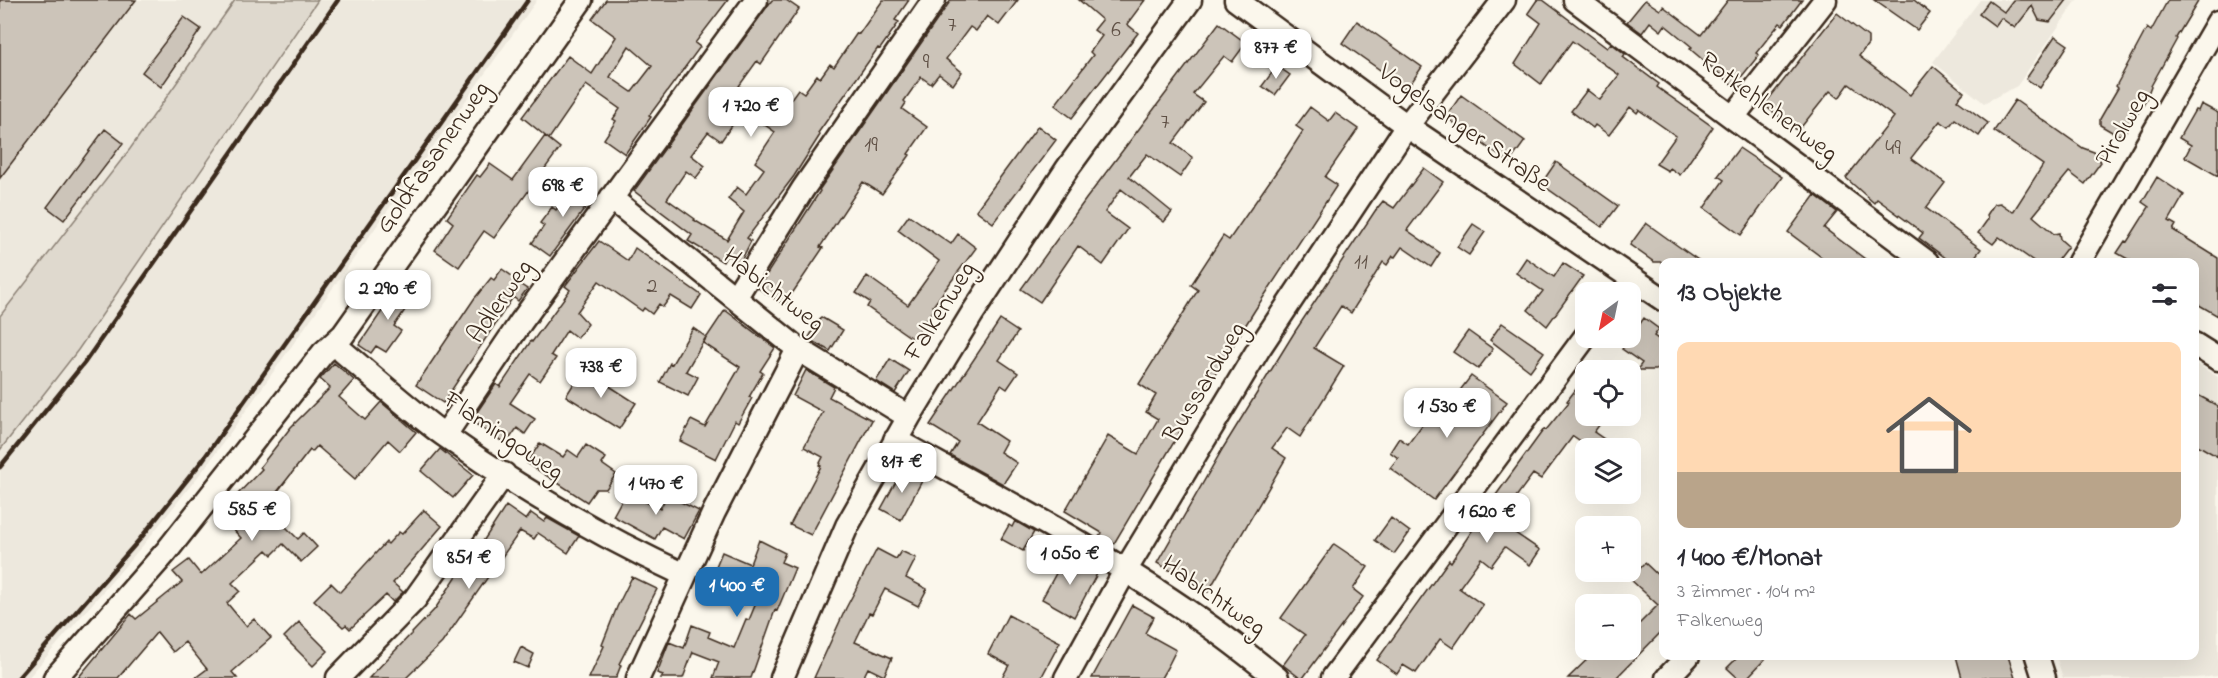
<!DOCTYPE html>
<html lang="de">
<meta charset="utf-8">
<style>
body{margin:0;font-family:"Indie Flower",sans-serif;background:#f7f7f7;color:#2b2b33;height:100vh;display:flex;flex-direction:column;font-size:22px;white-space:nowrap}
*{box-sizing:border-box;margin:0}
p{font-size:20px;color:#7c7c81}
.icon{flex:none;width:33px;height:33px;fill:none;stroke:currentColor;stroke-width:2;stroke-linecap:round;stroke-linejoin:round}
.map{position:relative;flex:1;overflow:hidden}
.sheet{position:absolute;left:1659px;top:258px;width:540px;height:402px;display:flex;flex-direction:column;background:#fff;border-radius:12px;box-shadow:0 6px 24px #0002}
.sheet>*{flex:none}
.needle{width:39px;rotate:213deg}
.fabs{position:absolute;left:1575px;top:282px;display:grid;gap:12px}
.fabs a{display:grid;place-items:center;width:66px;height:66px;border-radius:12px;background:#fff;box-shadow:0 6px 24px #0002;font-size:30px}
.price{position:absolute;translate:-50% -51px;padding:0 14px;border-radius:12px;background:#fff;color:#222;font-size:20px;line-height:39px;filter:drop-shadow(0 2px 3px #0008)}
.price::after{content:'';position:absolute;left:50%;top:36px;width:18px;height:14px;margin-left:-9px;background:inherit;clip-path:polygon(0 0,100% 0,50% 100%)}
.price.on{background:#1f6fb2;color:#fff}
ul{padding:0;list-style:none}
li{display:grid;align-content:center;gap:12px;height:318px;padding:0 18px}
li span{display:grid;place-items:center;height:186px;border-radius:12px;color:#555}
li>.icon{margin-inline-start:auto}
span .icon{width:108px;height:108px;fill:#fffc;stroke-width:1}
li b{font-size:26px}
h2{display:flex;justify-content:space-between;align-items:center;height:72px;padding:0 18px;font-size:26px}
.map>svg:first-child{display:block}
</style>
<div class="map">
<svg width="2218" height="678" viewBox="0 0 2218 678">
<rect width="100%" height="100%" fill="#fbf7ec"/>
<filter id="ink" filterUnits="userSpaceOnUse"><feTurbulence type="fractalNoise" baseFrequency=".0167" numOctaves="2"/><feDisplacementMap in="SourceGraphic" scale="12" xChannelSelector="R" yChannelSelector="G"/><feConvolveMatrix kernelMatrix="1 2 1 2 8 2 1 2 1" color-interpolation-filters="sRGB"/></filter>
<g filter="url(#ink)">
<path fill="#ede8dd" d="M0,0H235L130,149L0,316Z
M318,0H537L208,464L144,544L28,678H0V450L78,350Z
M1980,0H2077L2017,86L1984,103L1933,62Z
M2195,363L2218,377V676L2196,678H2063L2056,656H2194Z"/>
<path fill="#dfd9ce" stroke="#8d8276" stroke-width="1.5" d="M235,0H318L78,350L0,450V316L130,149Z"/>
<path fill="#ccc4b9" stroke="#3b2a1e" stroke-width="1.5" fill-rule="evenodd" d="M0,0H136L0,178Z
M606,0H728L695,43L700,47L649,116L651,117L625,154L604,139L616,121L613,119L620,109L586,85L549,139L522,117L568,56L592,74L616,37L592,19ZM629,46L652,66L632,92L610,77Z
M772,0H786L799,9L761,64L757,61L739,86L780,114L798,89L804,93L817,75L820,78L830,64L834,67L857,33L859,34L883,0H909L895,20L899,22L880,49L878,48L818,133L820,135L794,176L747,238L751,241L740,263L727,255L723,262L688,241L692,235L634,191ZM743,110L775,132L755,162L764,169L746,194L737,187L728,199L744,212L727,240L694,220L695,219L667,199L686,171L696,178L705,166L691,155L708,132L721,141Z
M951,0H1018L999,25L987,16L976,31L970,27L946,59L962,72L953,85L939,74L931,84L921,77L904,101L906,103L902,109L927,127L908,154L910,155L882,194L863,182L820,247L823,248L785,304L778,301L758,288L820,191L819,190Z
M1079,0H1145L1127,24L1138,33L1072,118L1055,105L1093,55L1090,52L1102,36L1094,30L1102,20Z
M1537,0H1543L1607,48L1611,43L1625,54L1623,57L1659,84L1657,87L1713,127L1680,175L1670,168L1668,171L1656,164L1676,136L1639,110L1637,113L1630,107L1609,135L1595,125L1593,128L1571,111L1587,90L1600,100L1619,75L1572,41L1541,84L1515,64L1541,23L1528,13Z
M1645,0L1660,10L1663,6L1701,35L1728,0H1802L1783,25L1780,23L1756,53L1759,55L1734,86L1690,49L1692,47L1665,25L1661,31L1650,22L1642,33L1627,22Z
M1874,0H1914L1930,13L1917,30Z
M2013,0H2067L2050,22L2039,20L2032,6L2015,28L2001,18L1995,26L1979,14L1989,1L2004,12Z
M2168,0H2199L2176,38L2177,39L2151,86L2144,104L2123,135H2117L2100,125V119L2118,88L2116,86L2147,28L2151,31Z
M1837,13L1868,37V44L1859,56L1910,95L1933,66L1964,92L1957,100L1988,123L1979,136L1955,119L1949,127L1940,121L1911,158L1945,183L1926,208L1981,249L1971,262H1951L1919,238L1923,233L1877,199L1874,203L1846,178L1894,117L1849,84L1839,98L1830,91L1798,131L1764,105Z
M184,17L201,29L161,87L142,72Z
M1357,21L1422,67L1407,89L1342,43Z
M1219,23L1246,43L1232,62L1224,56L1193,94L1204,102L1173,143L1193,158L1180,177L1147,154L1129,177L1172,212L1164,222L1121,189L1105,212L1128,229L1103,265L1078,246L1040,302L1021,289L1086,199Z
M2055,36L2068,45L2040,88L2026,79Z
M1277,66L1290,75L1275,95L1262,86Z
M1461,95L1525,141L1509,163L1446,117Z
M2015,100L2083,148L2102,155L2100,161L2101,162L2085,184L2069,172L2033,216L2054,234L2059,233L2060,239L2068,246L2056,262H2035L1999,237L1993,244L1978,233L1988,219L1987,215L1994,204L2000,203L2013,212L2043,165L1994,131Z
M2201,104L2218,113V176L2185,157L2191,145L2179,138L2195,110L2198,111Z
M1310,107L1329,121L1335,113L1358,129L1325,177L1337,185L1255,310L1197,403L1112,547L1098,538L1102,533L1065,511L1108,436L1138,454L1158,419L1146,412L1156,395L1139,384L1198,290L1191,285L1223,236L1229,240L1285,159L1303,131L1296,126Z
M1038,126L1056,140L993,223L976,210Z
M105,129L123,143L64,220L47,207Z
M545,136L560,148L494,238L484,231L459,267L435,250L453,223L447,218L477,175L480,177L490,164L513,180Z
M1739,148L1782,177L1741,235L1704,208L1724,180L1718,176Z
M1556,162L1618,206L1602,227L1541,184Z
M1424,168L1443,182L1407,230L1440,253L1431,267L1402,247L1395,257L1393,256L1387,265L1383,262L1351,313L1341,306L1314,348L1344,366L1300,437L1287,428L1272,448L1286,458L1208,592L1157,563L1223,448L1294,333L1375,211L1383,201L1394,208Z
M2157,177L2184,195L2169,221L2176,225L2173,230L2218,258V316L2194,302V262H2133L2117,253L2125,241L2127,242L2149,207L2142,202Z
M576,181L595,195L550,256L532,243L544,226L540,223L552,207L556,210Z
M1815,195L1837,212L1824,228L1869,262H1828L1788,232Z
M909,215L951,244L958,234L976,248L933,306L935,308L913,339L867,307L870,302L856,293L867,276L908,305L933,270L939,261L898,230Z
M1646,223L1678,246L1701,262H1654L1630,245Z
M1473,224L1485,232L1469,255L1457,247Z
M599,241L628,261L635,248L701,295L692,309L671,296L663,307L659,304L652,314L644,308L642,311L599,281L577,312L588,324L577,338L567,330L551,355L556,358L540,381L530,374L510,403L535,419L525,434L517,428L506,444L471,421L496,384L500,387L531,341L532,342L570,290L565,286Z
M1526,258L1554,277L1563,263L1583,276L1547,326L1528,310L1543,291L1516,273Z
M502,269L522,283L521,285L527,289L518,301L513,297L443,403L416,385L474,299L491,278L494,280Z
M401,283L416,294L394,326L401,331L386,352L376,346L371,353L359,345Z
M725,310L775,348L760,371L763,373L749,397L752,398L738,423L735,421L716,459L680,441L691,420L705,427L740,367L703,343Z
M821,317L843,330L830,351L808,339Z
M1644,318L1659,329L1654,336L1664,343V361L1656,370H1637L1642,363L1622,349Z
M1000,320L1018,332L999,360L1018,373L1007,389L1001,385L977,422L1006,441L1000,452L1017,463L1003,484L950,455L958,442L930,425Z
M1502,323L1544,352L1530,371L1490,340Z
M693,328L706,337L686,371L698,377L688,396L660,382L670,363L672,364Z
M1468,331L1493,349L1478,369L1453,352Z
M890,359L909,371L895,393L876,381Z
M334,363L354,380L339,397L365,420L381,402L416,432L400,451L388,440L355,479L317,446L312,452L310,450L270,501L275,506L270,511L298,539L304,533L317,547L301,562L283,544L272,555L267,550L232,583L240,591L227,603L246,626L254,619L271,638L232,672L237,678H195L207,669L185,642L173,652L157,632L118,678H78L131,614L136,619L182,582L173,572L189,560L201,575L241,538L230,526L249,509L236,496L262,469L260,467L291,427L330,388L320,379Z
M583,369L636,403L619,429L566,396Z
M806,370L834,387L829,397L872,420L811,535L790,525L821,466L819,465L823,457L804,447L823,412L793,396Z
M1471,376L1507,402L1434,500L1390,468L1398,458L1390,452L1399,438L1408,444L1431,413L1438,419Z
M1586,376V416H1606L1594,432L1617,448H1591L1573,436L1541,479L1533,474L1510,505L1517,510L1505,526L1540,550L1530,565L1505,547L1491,566L1481,558L1459,588L1483,605L1453,648L1440,639L1416,673L1403,665L1397,674L1377,660L1449,560L1451,562L1496,495L1544,429L1546,430L1569,402L1567,401Z
M2194,393L2218,406V457L2194,443Z
M540,443L563,457L568,450L578,457L586,445L606,458L602,464L616,474L606,489H596L587,502L527,463Z
M440,449L473,475L453,498L421,471Z
M903,469L923,479L901,520L881,509Z
M626,492L660,509L667,495L699,511L684,539L662,527L655,539L613,516Z
M506,506L526,520L531,513L544,522L547,518L579,536L568,553L538,533L534,539L520,531L442,643L406,678H369L435,609L462,568L468,572L484,548L480,546Z
M424,510L442,526L393,583L403,592L393,602L386,595L350,629L346,625L343,627L314,600L331,583L340,592L386,542L388,544L399,532L402,534Z
M1391,518L1410,532L1394,554L1375,540Z
M1015,521L1034,532L1023,551L1001,539L1009,525L1012,527Z
M759,540L785,553L781,562L795,568L777,611L775,610L751,678H713L719,662L693,652L683,678H661L663,675L657,673L669,642L684,648L692,625L710,632L708,637L734,648L746,619L749,620L761,591L714,571L722,552L750,564Z
M1334,544L1368,567L1353,589L1363,597L1303,678H1300L1283,665L1305,635L1281,618Z
M877,549L896,559L901,551L916,558L906,578L927,589L918,606L885,589L872,614L869,613L855,642L892,658L884,676L868,668L863,678H814L846,608Z
M1065,557L1082,566L1085,562L1099,570L1074,617L1042,599Z
M1645,563L1664,581V629L1616,678H1568L1597,650H1630V633L1658,605L1630,579Z
M632,577L657,589L619,664L621,665L616,678H589L604,646L602,645L617,607Z
M1132,605L1154,617L1145,633L1176,650L1168,666L1161,678H1092Z
M1008,615L1060,642L1041,678H1002L1009,665L988,654Z
M299,622L328,651L313,666L284,637Z
M521,647L534,654L528,668L514,662Z
M1739,656H1768L1747,678H1738L1727,668Z
M1956,656H2008L2015,678H1962Z"/>
<g fill="none" stroke-linecap="round" stroke-linejoin="round">
<defs>
<path id="minor" d="M1236,0L1407,126L1664,300
M1575,0L1927,262
M1733,117L1825,0
M611,198L798,349L909,417
M2079,262L2218,22
M735,298L803,189L934,0
M2194,344L2218,359
M335,345C371,375 406,407 444,435C520,489 600,536 685,575
M445,435L521,322L756,0
M895,440C1004,500 1115,558 1216,631C1237,646 1257,662 1277,678
M2037,656L2044,678
M55,678L166,552L323,353L343,335L581,0
M338,678L415,599L504,474
M638,678L714,512L798,349
M782,678L847,526L909,417L972,314L1067,169L1190,0
M1066,678L1125,571L1258,350L1407,126L1504,0
M1333,678L1586,336
M1667,678L1688,656"/>
</defs>
<use href="#minor" stroke="#3b2a1e" stroke-width="27"/>
<use href="#minor" stroke="#fbf7ec" stroke-width="22"/>
<path stroke="#3b2a1e" stroke-width="4.5" d="M0,467L85,362L338,0
M18,678L140,539L202,461L528,0"/>
</g>
</g>
<g text-anchor="middle" dominant-baseline="central" stroke-width="4.5" stroke-linejoin="round" paint-order="stroke">
<g font-size="22" fill="#5f5045">
<text x="952" y="26">7</text>
<text x="1116" y="31">6</text>
<text x="926" y="63">9</text>
<text x="1165" y="123">7</text>
<text x="871" y="146">19</text>
<text x="1893" y="149">49</text>
<text x="1361" y="263">11</text>
<text x="652" y="287">2</text>
</g>
<g font-size="26" fill="#3b2a1e" stroke="#fbf7ec">
<text transform="translate(1768 108) rotate(37)">Rotkehlchenweg</text>
<text transform="translate(2124 128) rotate(-60)">Pirolweg</text>
<text transform="translate(1464 129) rotate(35)">Vogelsanger Straße</text>
<text transform="translate(434 158) rotate(-55)">Goldfasanenweg</text>
<text transform="translate(773 291) rotate(38)">Habichtweg</text>
<text transform="translate(501 302) rotate(-55)">Adlerweg</text>
<text transform="translate(941 312) rotate(-58)">Falkenweg</text>
<text transform="translate(1206 383) rotate(-59)">Bussardweg</text>
<text transform="translate(503 437) rotate(34)">Flamingoweg</text>
<text transform="translate(1213 597) rotate(35)">Habichtweg</text>
</g>
</g>
</svg>
<div class="fabs">
<a><svg class="needle" viewBox="-14 -14 28 28"><path d="M0-13l5 13h-10z" fill="#e53935"/><path d="M0 13l5-13h-10z" fill="#7c7c81"/></svg></a>
<a><svg class="icon" aria-label="locate" viewBox="0 0 24 24"><circle cx="12" cy="12" r="6"/><path d="M12 2v4M12 18v4M2 12h4M18 12h4"/></svg></a>
<a><svg class="icon" aria-label="layers" viewBox="0 0 24 24"><path d="M12 4l9 5-9 5-9-5zM3 14l9 5 9-5"/></svg></a>
<a>+</a>
<a>−</a>
</div>
<b class="price" style="left:1276px;top:80px">877 €</b>
<b class="price" style="left:751px;top:138px">1 720 €</b>
<b class="price" style="left:563px;top:218px">698 €</b>
<b class="price" style="left:388px;top:321px">2 290 €</b>
<b class="price" style="left:601px;top:399px">738 €</b>
<b class="price" style="left:1447px;top:439px">1 530 €</b>
<b class="price" style="left:902px;top:494px">817 €</b>
<b class="price" style="left:656px;top:516px">1 470 €</b>
<b class="price" style="left:252px;top:542px">585 €</b>
<b class="price" style="left:1487px;top:544px">1 620 €</b>
<b class="price" style="left:1070px;top:586px">1 050 €</b>
<b class="price" style="left:469px;top:590px">851 €</b>
<b class="price on" style="left:737px;top:618px">1 400 €</b>
<section class="sheet">
<h2>13 Objekte<svg class="icon" aria-label="filters" viewBox="0 0 24 24"><path d="M4 7h16M4 17h16"/><circle cx="9" cy="7" r="2"/><circle cx="15" cy="17" r="2"/></svg></h2>
<ul>
<li><span style="background:linear-gradient(#ffd9b3 70%,#b9a48a 0)"><svg class="icon" aria-label="home" viewBox="0 0 24 24"><path d="M3 11l9-7 9 7M6 9v11h12V9"/></svg></span><div><b>1 400 €/Monat</b><p>3 Zimmer · 104 m²</p><p>Falkenweg</p></div></li>
</ul>
</section>
</div>
